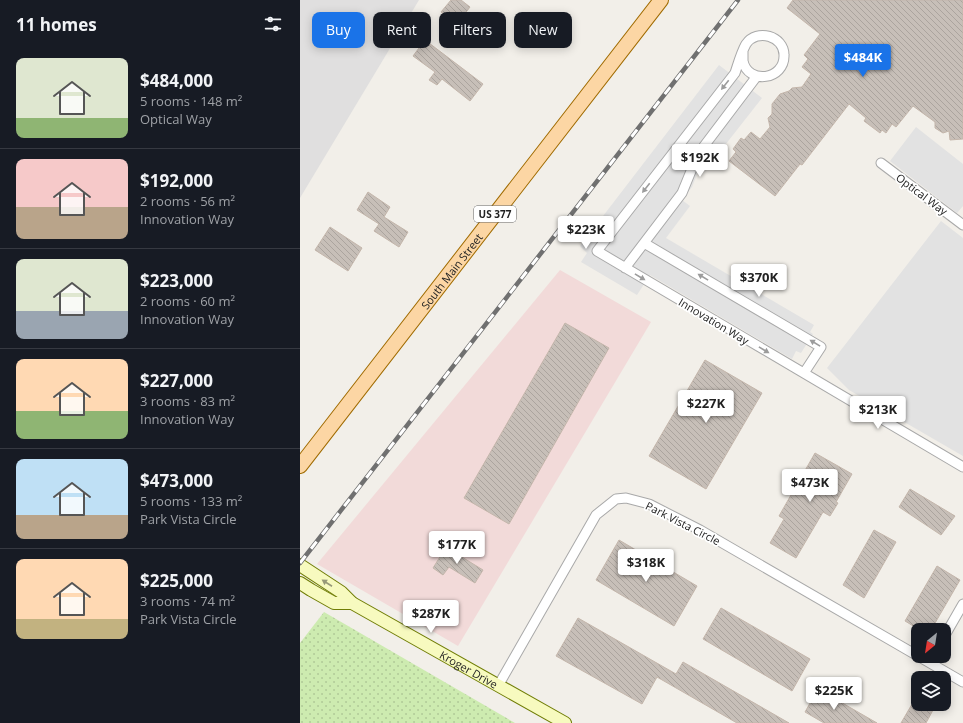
<!DOCTYPE html>
<meta charset="utf-8">
<style>
body{margin:0;font-family:"Open Sans",sans-serif;background:#20242c;color:#f1f3f6;height:100vh;display:flex;flex-direction:column;font-size:15px;white-space:nowrap}
*{box-sizing:border-box;margin:0}
p{font-size:13px;color:#9ea1a6}
.icon{flex:none;width:22px;height:22px;fill:none;stroke:currentColor;stroke-width:2;stroke-linecap:round;stroke-linejoin:round}
.map{position:relative;flex:1;overflow:hidden}
.panel{display:flex;flex-direction:column;background:#171b24;width:300px}
.panel>*{flex:none}
.hud{position:absolute;left:12px;top:12px;width:380px;height:36px;display:flex;gap:8px}
.needle{width:26px;rotate:210deg}
.buttons{position:absolute;left:611px;top:623px;display:grid;gap:8px}
.buttons a{display:grid;place-items:center;width:40px;height:40px;border-radius:8px;background:#171b24;box-shadow:0 2px 10px #0003;font-size:20px}
.price{position:absolute;translate:-50% -34px;padding:0 9px;border-radius:4px;background:#fff;color:#222;font-size:13px;line-height:26px;filter:drop-shadow(0 1px 2px #0008)}
.price::after{content:'';position:absolute;left:50%;top:24px;width:12px;height:9px;margin-left:-6px;background:inherit;clip-path:polygon(0 0,100% 0,50% 100%)}
.price.selected{background:#1a73e8;color:#fff}
ul{padding:0;list-style:none}
li{display:flex;align-items:center;gap:12px;height:100px;padding:0 16px}
li+li{border-top:1px solid #363941}
li span{display:grid;place-items:center;flex:none;width:112px;height:80px;border-radius:8px;color:#555}
li>.icon{margin-inline-start:auto}
span .icon{width:48px;height:48px;fill:#fffc;stroke-width:1}
li b{font-size:17px}
h2{display:flex;justify-content:space-between;align-items:center;height:48px;padding:0 16px;font-size:17px}
.chip{padding:0 14px;border-radius:8px;background:#171b24;box-shadow:0 2px 10px #0003;font-size:14px;line-height:36px}
.chip.selected{background:#1a73e8;color:#fff}
main{display:flex;flex:1;min-height:0}
.map>svg:first-child{display:block}
</style>
<main>
<section class="panel">
<h2>11 homes<svg class="icon" aria-label="filters" viewBox="0 0 24 24"><path d="M4 7h16M4 17h16"/><circle cx="9" cy="7" r="2"/><circle cx="15" cy="17" r="2"/></svg></h2>
<ul>
<li><span style="background:linear-gradient(#dfe7d0 75%,#8fb573 0)"><svg class="icon" aria-label="home" viewBox="0 0 24 24"><path d="M3 11l9-7 9 7M6 9v11h12V9"/></svg></span><div><b>$484,000</b><p>5 rooms · 148 m²</p><p>Optical Way</p></div></li>
<li><span style="background:linear-gradient(#f6c9c9 60%,#b9a48a 0)"><svg class="icon" aria-label="home" viewBox="0 0 24 24"><path d="M3 11l9-7 9 7M6 9v11h12V9"/></svg></span><div><b>$192,000</b><p>2 rooms · 56 m²</p><p>Innovation Way</p></div></li>
<li><span style="background:linear-gradient(#dfe7d0 65%,#9aa5b1 0)"><svg class="icon" aria-label="home" viewBox="0 0 24 24"><path d="M3 11l9-7 9 7M6 9v11h12V9"/></svg></span><div><b>$223,000</b><p>2 rooms · 60 m²</p><p>Innovation Way</p></div></li>
<li><span style="background:linear-gradient(#ffd9b3 65%,#8fb573 0)"><svg class="icon" aria-label="home" viewBox="0 0 24 24"><path d="M3 11l9-7 9 7M6 9v11h12V9"/></svg></span><div><b>$227,000</b><p>3 rooms · 83 m²</p><p>Innovation Way</p></div></li>
<li><span style="background:linear-gradient(#bfe0f5 70%,#b9a48a 0)"><svg class="icon" aria-label="home" viewBox="0 0 24 24"><path d="M3 11l9-7 9 7M6 9v11h12V9"/></svg></span><div><b>$473,000</b><p>5 rooms · 133 m²</p><p>Park Vista Circle</p></div></li>
<li><span style="background:linear-gradient(#ffd9b3 75%,#c2b280 0)"><svg class="icon" aria-label="home" viewBox="0 0 24 24"><path d="M3 11l9-7 9 7M6 9v11h12V9"/></svg></span><div><b>$225,000</b><p>3 rooms · 74 m²</p><p>Park Vista Circle</p></div></li>
</ul>
</section>
<div class="map">
<svg width="663" height="723" viewBox="0 0 663 723">
<defs>
<pattern id="grass-dots" width="8" height="8" patternUnits="userSpaceOnUse"><rect width="8" height="8" fill="#cdebb0"/><path d="M2 2h.1M6 6h.1" fill="none" stroke="#b0c997" stroke-width="1.8" stroke-linecap="round"/></pattern>
<pattern id="building-back-hatch" width="6" height="6" patternUnits="userSpaceOnUse"><rect width="6" height="6" fill="#c7bfb8"/><path d="M-1 5l2 2M0 0l6 6M5-1l2 2" fill="none" stroke="#aba49e"/></pattern>
</defs>
<rect width="100%" height="100%" fill="#f2efe9"/>
<path fill="#e0dfdf" d="M0,0H119L0,198Z"/>
<path fill="#f2dad9" d="M260,270L351,322L158,646L17,564Z"/>
<path fill="url(#grass-dots)" d="M24,612L215,723H0V643Z"/>
<path fill="#e2e2e2" d="M419,65L462,98L411,163L404,157L392,187L382,200L390,206L366,238L514,325L510,332L513,334L501,353L496,351L492,359L350,275L337,295L281,262L287,253L280,246Z
M616,127L663,164V206L657,213L590,161Z
M641,221L663,238V456L549,390L527,368Z"/>
<path fill="url(#building-back-hatch)" stroke="#c4b6ab" d="M151,0H161L170,7L157,24L141,12Z
M493,0H663V139L650,140L649,131L643,133L635,128V122L613,106L596,127L592,124L586,133L582,130L580,133L564,121L566,118L549,104L502,165L500,164L475,196L429,161L436,152L433,149L441,138L444,140L451,132L460,139L470,127L468,118L472,114V104L480,94L489,91L492,88L502,87L511,74L502,67L508,59L504,55L520,34L487,8Z
M125,40L183,84L170,101L142,79L137,85L129,80L135,72L113,56Z
M68,192L90,207L84,217L108,232L99,247L74,231L79,224L57,210Z
M30,227L62,248L48,271L15,250Z
M265,323L309,348L209,524L164,498Z
M405,360L462,393L406,489L349,456Z
M515,453L552,474L536,502L538,503L530,516L523,512L496,558L470,543L484,519L479,516Z
M610,489L655,516L641,535L599,507Z
M574,530L596,542L564,598L543,585Z
M319,540L397,586L374,626L296,580Z
M148,544L159,551L157,554L183,570L175,583L149,567L143,575L133,568Z
M637,566L660,580L631,630H620L605,621Z
M421,608L510,659L492,691L403,639Z
M278,618L376,674L383,662L489,723H437L357,677L342,704L256,656Z
M518,689L577,723H524L505,712Z
M615,699L618,701V704H624L633,710L626,723H601Z"/>
<g fill="none" stroke-linecap="round" stroke-linejoin="round">
<defs>
<path id="minor" d="M443,51C443,54 443,58 443,61C448,85 485,80 484,55C484,36 457,28 446,44C441,53 438,64 435,73L297,251L663,467
M581,163L663,225
M344,243L521,347L504,373
M325,268L382,193L398,154L457,76
M644,637L663,604
M618,656L663,682
M198,686L296,515L316,499L326,498L349,504L400,530L618,656"/>
<g id="secondary">
<path id="s1" d="M0,565L41,592L52,603L265,723"/>
<path d="M0,583L11,590L34,603H52"/>
</g>
<g id="primary">
<path id="s2" d="M0,466L361,0"/>
</g>
</defs>
<use href="#minor" stroke="#a9a9a9" stroke-width="11"/>
<use href="#secondary" stroke="#707d05" stroke-width="14"/>
<use href="#primary" stroke="#a06b00" stroke-width="16"/>
<use href="#minor" stroke="#fff" stroke-width="9"/>
<use href="#secondary" stroke="#f7fabf" stroke-width="12"/>
<use href="#primary" stroke="#fcd6a4" stroke-width="14"/>
<defs>
<path id="rail" d="M0,563L438,0"/>
</defs>
<use href="#rail" stroke="#707070" stroke-width="4.5"/>
<use href="#rail" stroke="#fff" stroke-width="3" stroke-dasharray="9" stroke-linecap="butt"/>
</g>
<defs><path id="oneway-solid" d="M-6-.8H1V-3.2L6.5 0L1 3.2V.8H-6Z"/></defs>
<g fill="#9c9c9c">
<use href="#oneway-solid" transform="translate(425 85) rotate(128)"/>
<use href="#oneway-solid" transform="translate(346 188) rotate(128)"/>
<use href="#oneway-solid" transform="translate(340 277) rotate(31)"/>
<use href="#oneway-solid" transform="translate(403 277) rotate(-149)"/>
<use href="#oneway-solid" transform="translate(515 343) rotate(-149)"/>
<use href="#oneway-solid" transform="translate(464 350) rotate(31)"/>
</g>
<use fill="#979978" href="#oneway-solid" transform="translate(27 583) rotate(-147)"/>
<g text-anchor="middle" dominant-baseline="central" stroke-width="3.5" stroke-linejoin="round" paint-order="stroke">
<rect fill="#fff" stroke="#646464" stroke-width="1" x="174" y="206" width="42" height="16" rx="3"/>
<g font-size="10" font-weight="bold" fill="#222">
<text x="195" y="214">US 377</text>
</g>
<g font-size="11" fill="#222" stroke="#fff">
<text transform="translate(622 194) rotate(37)">Optical Way</text>
<text stroke="none"><textPath href="#s2" startOffset="247">South Main Street</textPath></text>
<text transform="translate(414 321) rotate(31)">Innovation Way</text>
<text transform="translate(383 523) rotate(27)">Park Vista Circle</text>
<text stroke="none"><textPath href="#s1" startOffset="199">Kroger Drive</textPath></text>
</g>
</g>
</svg>
<div class="buttons">
<a><svg class="needle" viewBox="-14 -14 28 28"><path d="M0-13l5 13h-10z" fill="#e53935"/><path d="M0 13l5-13h-10z" fill="#9ea1a6"/></svg></a>
<a><svg class="icon" aria-label="layers" viewBox="0 0 24 24"><path d="M12 4l9 5-9 5-9-5zM3 14l9 5 9-5"/></svg></a>
</div>
<b class="price selected" style="left:563px;top:78px">$484K</b>
<b class="price" style="left:400px;top:178px">$192K</b>
<b class="price" style="left:286px;top:250px">$223K</b>
<b class="price" style="left:459px;top:298px">$370K</b>
<b class="price" style="left:406px;top:424px">$227K</b>
<b class="price" style="left:578px;top:430px">$213K</b>
<b class="price" style="left:510px;top:503px">$473K</b>
<b class="price" style="left:157px;top:565px">$177K</b>
<b class="price" style="left:346px;top:583px">$318K</b>
<b class="price" style="left:131px;top:634px">$287K</b>
<b class="price" style="left:534px;top:711px">$225K</b>
<div class="hud">
<a class="chip selected">Buy</a>
<a class="chip">Rent</a>
<a class="chip">Filters</a>
<a class="chip">New</a>
</div>
</div>
</main>
